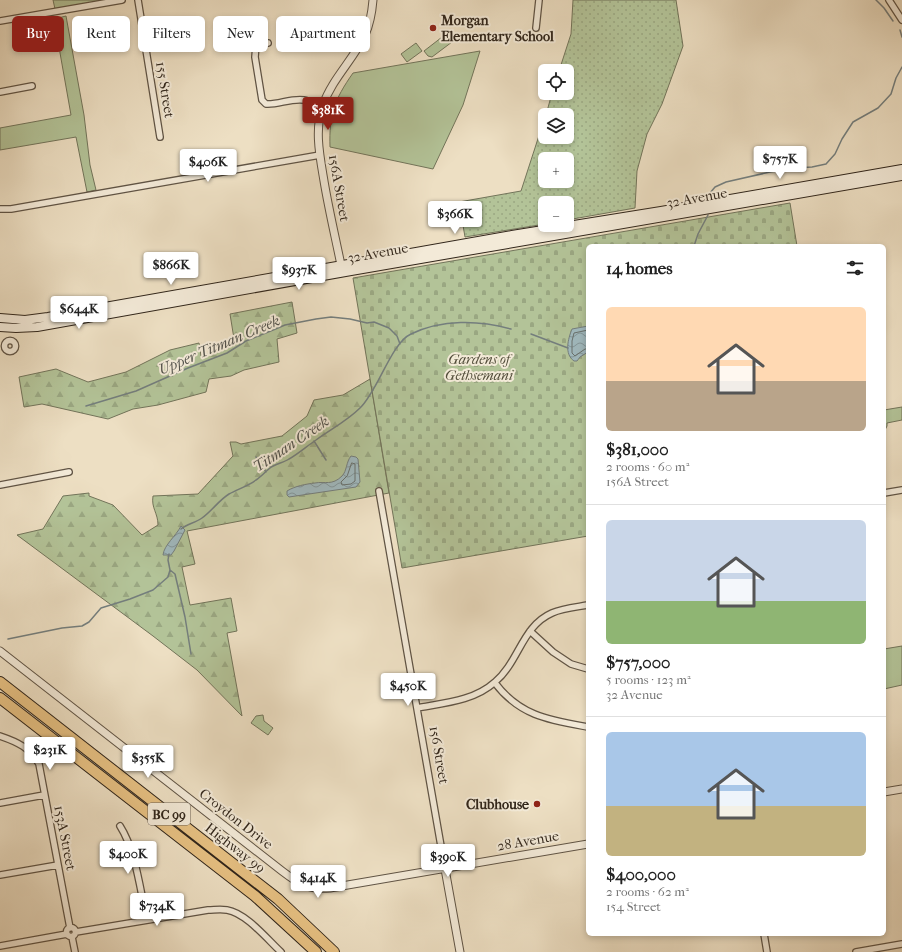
<!DOCTYPE html>
<meta charset="utf-8">
<style>
body{margin:0;font-family:"IM FELL French Canon",serif;background:#f6f6f6;color:#222;height:100vh;display:flex;flex-direction:column;font-size:15px;white-space:nowrap}
*{box-sizing:border-box;margin:0}
p{font-size:13px;color:#767676}
.icon{flex:none;width:22px;height:22px;fill:none;stroke:currentColor;stroke-width:2;stroke-linecap:round;stroke-linejoin:round}
.map{position:relative;flex:1;overflow:hidden}
.drawer{position:absolute;left:586px;top:244px;width:300px;height:692px;display:flex;flex-direction:column;background:#fff;border-radius:6px;box-shadow:0 2px 6px #0003}
.drawer>*{flex:none}
.banner{position:absolute;left:12px;top:16px;width:380px;height:36px;display:flex;gap:8px}
.controls{position:absolute;left:538px;top:64px;display:grid;gap:8px}
.controls a{display:grid;place-items:center;width:36px;height:36px;border-radius:6px;background:#fff;box-shadow:0 2px 6px #0003;font-size:20px}
.price{position:absolute;translate:-50% -34px;padding:0 9px;border-radius:4px;background:#fff;color:#222;font-size:13px;line-height:26px;filter:drop-shadow(0 1px 2px #0008)}
.price::after{content:'';position:absolute;left:50%;top:24px;width:12px;height:9px;margin-left:-6px;background:inherit;clip-path:polygon(0 0,100% 0,50% 100%)}
.price.active{background:#8f2418;color:#fff}
ul{padding:0;list-style:none}
li{display:grid;align-content:center;gap:8px;height:212px;padding:0 20px}
li+li{border-top:1px solid #e0e0e0}
li span{display:grid;place-items:center;height:124px;border-radius:6px;color:#555}
li>.icon{margin-inline-start:auto}
span .icon{width:72px;height:72px;fill:#fffc;stroke-width:1}
li b{font-size:17px}
h2{display:flex;justify-content:space-between;align-items:center;height:48px;padding:0 20px;font-size:17px}
.pill{padding:0 14px;border-radius:6px;background:#fff;box-shadow:0 2px 6px #0003;font-size:14px;line-height:36px}
.pill.active{background:#8f2418;color:#fff}
.map>svg:first-child{display:block}
</style>
<div class="map">
<svg width="902" height="952" viewBox="0 0 902 952">
<defs>
<pattern id="grass-dots" width="8" height="8" patternUnits="userSpaceOnUse"><rect width="8" height="8" fill="#b3c398"/><path d="M2 2h.1M6 6h.1" fill="none" stroke="#9aa782" stroke-width="1.8" stroke-linecap="round"/></pattern>
<pattern id="forest-firs" width="22" height="20" patternUnits="userSpaceOnUse"><rect width="22" height="20" fill="#b3c398"/><path d="M5 1l3.5 6h-7zM16 11l3.5 6h-7z" fill="#9aa782"/></pattern>
<pattern id="cemetery-stones" width="16" height="16" patternUnits="userSpaceOnUse"><rect width="16" height="16" fill="#b3c398"/><path d="M2 7V4a2 2 0 0 1 4 0v3zM10 15v-3a2 2 0 0 1 4 0v3z" fill="#9aa782"/></pattern>
<pattern id="water-waves" width="16" height="10" patternUnits="userSpaceOnUse"><rect width="16" height="10" fill="#a0b9bf"/><path d="M0 5q4-4 8 0t8 0" fill="none" stroke="#83969a"/></pattern>
</defs>
<rect width="100%" height="100%" fill="#eddfc3"/>
<filter id="stains"><feTurbulence type="fractalNoise" baseFrequency=".005" numOctaves="4"/><feColorMatrix values="0 0 0 0 .2 0 0 0 0 .09 0 0 0 0 .02 0 0 0 .5 -.17"/></filter>
<radialGradient id="worn" r=".72"><stop offset=".6" stop-color="#630" stop-opacity="0"/><stop offset="1" stop-color="#630" stop-opacity=".3"/></radialGradient>
<path fill="url(#grass-dots)" stroke="#72745a" fill-rule="evenodd" d="M573,0H676L683,46L662,104L647,134L637,171L635,208L567,220V203H545V224L465,237L459,202L521,191L545,117V137H567V115H546L552,93H567V71H559L571,34ZM545,159H567V181H545Z"/>
<path fill="url(#forest-firs)" stroke="#72745a" d="M292,302L297,333L277,339L279,362L244,370L231,376L209,379L206,392L158,405L133,409L108,419L42,404L24,407L19,377L56,369L88,382L126,372L170,350L199,343L201,356L235,345L230,314Z
M370,379L389,493L187,531L195,564L182,567L190,605L231,598L237,631L227,633L242,716L197,670L153,636L17,535L43,529L63,496L89,493V496L113,505L142,535L158,525C158,513 151,508 153,496L198,494L233,456L230,442H236L241,444L282,436L307,416L314,400L343,395Z"/>
<path fill="url(#cemetery-stones)" stroke="#72745a" d="M790,203L797,246H588V536L402,568L353,278Z"/>
<path fill="#b3c398" stroke="#72745a" d="M53,0H107L55,9Z
M66,16L84,115L90,165L96,190L87,192L76,137L0,150V128L71,115L54,19Z
M446,34L452,42L432,57L428,56L424,51Z
M416,43L422,51L407,62L401,54Z
M480,51L463,105L433,169L330,147C329,115 334,100 353,73Z
M902,407V420L887,423V426L884,432V410Z
M902,646V685L884,689V649Z
M263,715L264,721L273,728L268,735L251,723L256,716Z"/>
<path fill="url(#water-waves)" stroke="#747e7d" d="M588,326V352L580,357L577,361H574C564,354 568,339 572,329Z
M351,456L356,457L358,459L360,482L356,487L289,497L287,495V491C295,486 306,484 315,483C325,481 332,486 342,476C347,471 346,462 351,456Z
M181,526L185,530L174,551L171,555H163C164,545 176,536 181,526Z"/>
<g fill="none" stroke-linecap="round" stroke-linejoin="round">
<path stroke="#68706d" stroke-width="1" d="M588,330L574,333L572,341V353L575,356L585,349H588
M352,463L355,464V481L351,484L342,485L341,482L347,476Z"/>
<path stroke="#747e7d" stroke-width="1.5" d="M876,0L884,8L893,21
M900,30L902,37
M710,193L715,187L726,182L770,172L795,168L812,167L826,164L835,154L842,139L853,122L878,108L891,94L896,78L902,67
M694,246L698,234L708,215
M531,334L568,348
M86,406L136,391L188,368L227,353L246,341L273,330L285,325L316,319L331,317L350,319L367,323L374,322L389,328L397,336L400,344
M314,441L326,460
M256,457L266,472
M181,529C187,524 195,523 202,518C212,511 218,501 229,494C238,489 248,486 256,480C261,477 265,472 270,468C275,464 283,463 289,459C298,454 307,446 316,440C331,429 347,421 360,408C378,391 391,343 411,334C442,319 479,320 511,329
M169,554L168,560L170,570L175,574L185,617L191,654
M8,639L62,628L82,626L89,622L101,608L130,599L153,590L168,577L170,570"/>
<defs>
<path id="minor" d="M138,0L160,137
M889,0L902,20
M0,21L122,0
M536,28L539,0
M331,33L356,50
M268,43L256,45L255,57L262,100L266,104C278,105 291,98 304,100C310,101 316,105 322,107
M0,92L32,86
M0,209H11L320,155
M4.5 346a5.5 5.5 0 1 1 11 0a5.5 5.5 0 1 1-11 0Z
M0,485L69,472
M379,491L445,869
M884,493L902,490
M530,631L553,652L571,664L588,669
M495,683C520,716 549,720 588,727
M417,708C444,703 474,701 495,682C519,662 522,626 552,613C563,608 577,607 588,605
M0,736C18,742 30,748 39,764L70,928
M0,803L44,795
M120,826C136,851 140,890 147,920
M0,875L58,865
M66.5 932a4.5 4.5 0 1 1 9 0a4.5 4.5 0 1 1-9 0Z
M76,932L208,910C214,910 220,909 227,910C246,913 267,939 281,952
M764,934L767,952
M72,937L75,952
M0,946L67,934
M856,952L902,944"/>
<path id="tertiary" d="M342,270C336,240 329,211 324,181C320,157 314,129 323,105C332,79 353,60 365,35C370,24 372,12 373,0
M0,651L282,871C299,884 308,890 330,888L588,844
M884,792L902,789
M445,869L460,952"/>
<path id="secondary" d="M0,318L25,320L48,317L512,235L661,211L902,169
M0,327L16,328L37,327L351,271L902,176"/>
<path id="motorway" d="M0,682L278,899L334,952
M0,698L255,896L316,952"/>
</defs>
<use href="#minor" stroke="#605445" stroke-width="8"/>
<use href="#tertiary" stroke="#605445" stroke-width="9"/>
<use href="#secondary" stroke="#31261b" stroke-width="10"/>
<use href="#motorway" stroke="#31261b" stroke-width="12"/>
<use href="#minor" stroke="#f3ead8" stroke-width="5.5"/>
<use href="#tertiary" stroke="#f3ead8" stroke-width="7"/>
<use href="#secondary" stroke="#f3ead8" stroke-width="8"/>
<use href="#motorway" stroke="#e6c082" stroke-width="10"/>
</g>
<g fill="#8f2418" stroke="#f3ead8" stroke-width="1.5">
<circle cx="433" cy="28" r="4"/>
<circle cx="537" cy="804" r="4"/>
</g>
<g text-anchor="middle" dominant-baseline="central" stroke-width="4" stroke-linejoin="round" paint-order="stroke">
<rect fill="#f3ead8" stroke="#6b6154" stroke-width="1" x="148" y="803" width="42" height="22" rx="3"/>
<g font-size="13" font-weight="bold" fill="#31261b">
<text x="169" y="814">BC 99</text>
</g>
<g font-size="14" font-weight="bold" fill="#31261b" stroke="#f3ead8" text-anchor="start">
<text x="441" y="20">Morgan<tspan x="441" dy="16">Elementary School</tspan></text>
<text x="529" y="804" text-anchor="end">Clubhouse</text>
</g>
<g font-size="14" fill="#31261b" stroke="#f3ead8">
<text transform="translate(165 90) rotate(81)">155 Street</text>
<text transform="translate(339 188) rotate(80)">156A Street</text>
<text transform="translate(697 198) rotate(-10)">32 Avenue</text>
<text transform="translate(378 253) rotate(-10)">32 Avenue</text>
<text transform="translate(439 755) rotate(80)">156 Street</text>
<text transform="translate(236 819) rotate(38)">Croydon Drive</text>
<text transform="translate(65 838) rotate(79)">153A Street</text>
<text transform="translate(528 841) rotate(-10)">28 Avenue</text>
<text transform="translate(235 848) rotate(38)">Highway 99</text>
</g>
<g font-size="14" font-style="italic" fill="#524d3a" stroke="#f3ead8">
<text x="479" y="359">Gardens of<tspan x="479" dy="16">Gethsemani</tspan></text>
</g>
<g font-size="15" font-style="italic" fill="#52524c" stroke="#f3ead8">
<text transform="translate(219 345) rotate(-23)">Upper Titman Creek</text>
<text transform="translate(291 444) rotate(-34)">Titman Creek</text>
</g>
</g>
<rect width="100%" height="100%" filter="url(#stains)"/>
<rect width="100%" height="100%" fill="url(#worn)"/>
</svg>
<div class="controls">
<a><svg class="icon" aria-label="locate" viewBox="0 0 24 24"><circle cx="12" cy="12" r="6"/><path d="M12 2v4M12 18v4M2 12h4M18 12h4"/></svg></a>
<a><svg class="icon" aria-label="layers" viewBox="0 0 24 24"><path d="M12 4l9 5-9 5-9-5zM3 14l9 5 9-5"/></svg></a>
<a>+</a>
<a>−</a>
</div>
<b class="price active" style="left:328px;top:131px">$381K</b>
<b class="price" style="left:780px;top:180px">$757K</b>
<b class="price" style="left:208px;top:183px">$406K</b>
<b class="price" style="left:455px;top:235px">$366K</b>
<b class="price" style="left:171px;top:286px">$866K</b>
<b class="price" style="left:299px;top:291px">$937K</b>
<b class="price" style="left:79px;top:330px">$644K</b>
<b class="price" style="left:408px;top:707px">$450K</b>
<b class="price" style="left:50px;top:771px">$231K</b>
<b class="price" style="left:148px;top:779px">$355K</b>
<b class="price" style="left:128px;top:875px">$400K</b>
<b class="price" style="left:448px;top:878px">$390K</b>
<b class="price" style="left:318px;top:899px">$414K</b>
<b class="price" style="left:157px;top:927px">$734K</b>
<div class="banner">
<a class="pill active">Buy</a>
<a class="pill">Rent</a>
<a class="pill">Filters</a>
<a class="pill">New</a>
<a class="pill">Apartment</a>
</div>
<section class="drawer">
<h2>14 homes<svg class="icon" aria-label="filters" viewBox="0 0 24 24"><path d="M4 7h16M4 17h16"/><circle cx="9" cy="7" r="2"/><circle cx="15" cy="17" r="2"/></svg></h2>
<ul>
<li><span style="background:linear-gradient(#ffd9b3 60%,#b9a48a 0)"><svg class="icon" aria-label="home" viewBox="0 0 24 24"><path d="M3 11l9-7 9 7M6 9v11h12V9"/></svg></span><div><b>$381,000</b><p>2 rooms · 60 m²</p><p>156A Street</p></div></li>
<li><span style="background:linear-gradient(#c9d6e8 65%,#8fb573 0)"><svg class="icon" aria-label="home" viewBox="0 0 24 24"><path d="M3 11l9-7 9 7M6 9v11h12V9"/></svg></span><div><b>$757,000</b><p>5 rooms · 123 m²</p><p>32 Avenue</p></div></li>
<li><span style="background:linear-gradient(#a9c7e8 60%,#c2b280 0)"><svg class="icon" aria-label="home" viewBox="0 0 24 24"><path d="M3 11l9-7 9 7M6 9v11h12V9"/></svg></span><div><b>$400,000</b><p>2 rooms · 62 m²</p><p>154 Street</p></div></li>
</ul>
</section>
</div>
